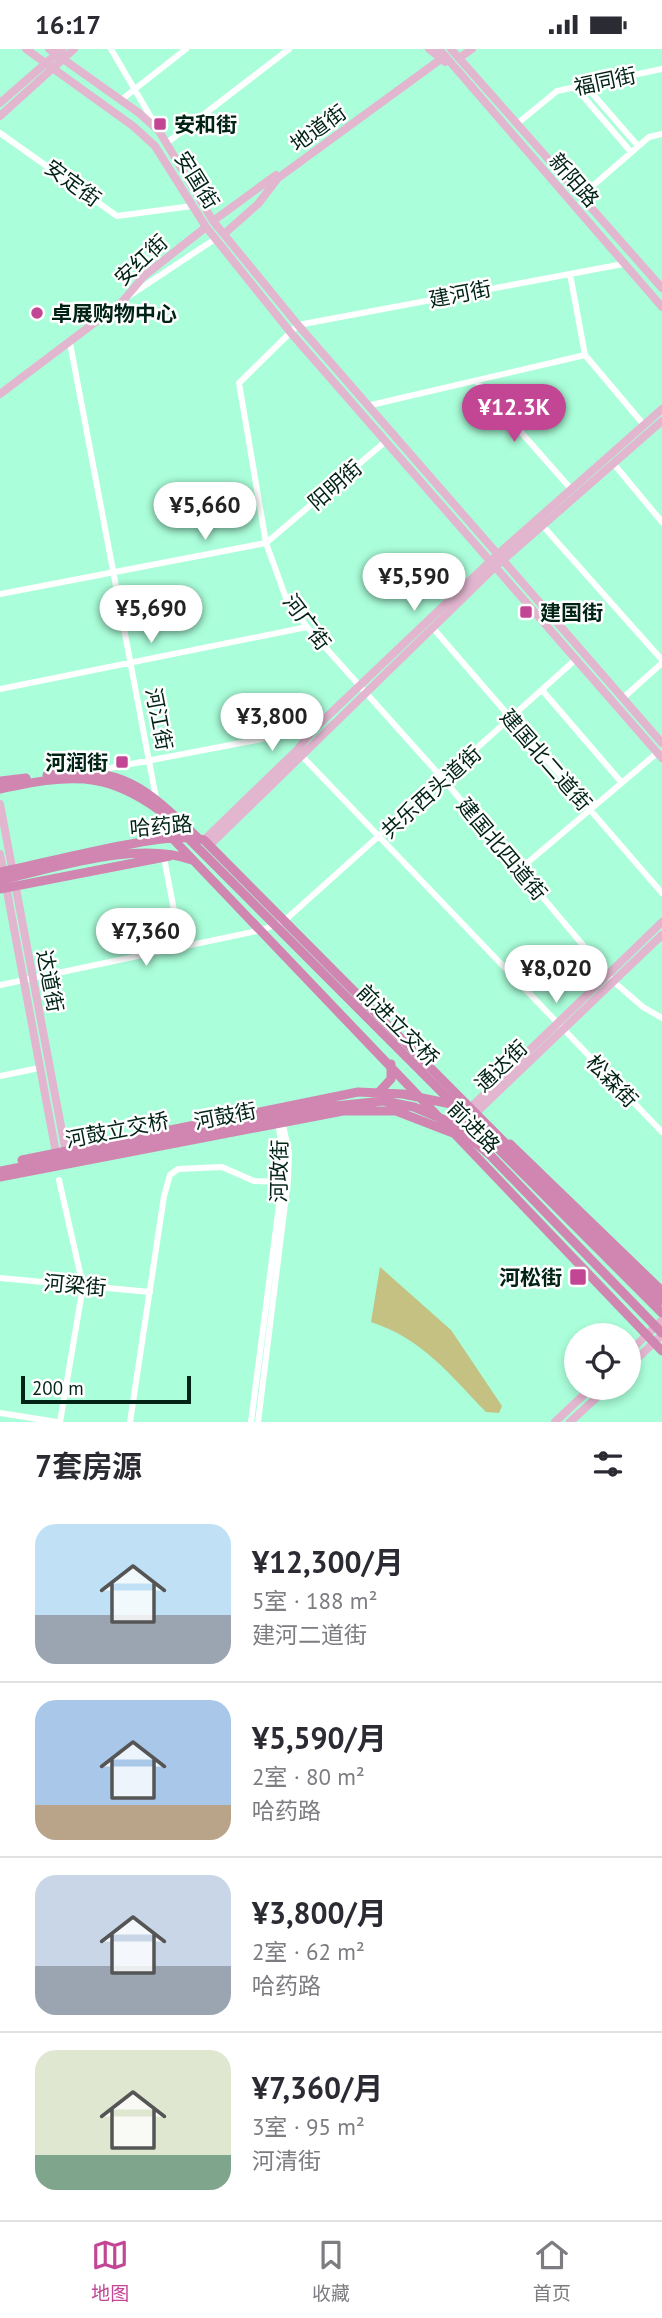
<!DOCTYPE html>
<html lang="zh">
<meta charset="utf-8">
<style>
body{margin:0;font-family:"PT Sans","Noto Sans SC",sans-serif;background:#f7f7f7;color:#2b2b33;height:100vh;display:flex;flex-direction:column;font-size:26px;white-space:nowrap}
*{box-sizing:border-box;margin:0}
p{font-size:23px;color:#7c7c81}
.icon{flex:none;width:38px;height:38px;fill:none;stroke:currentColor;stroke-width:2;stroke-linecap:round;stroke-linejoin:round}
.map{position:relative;height:1373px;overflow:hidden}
.panel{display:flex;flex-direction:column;background:#fff;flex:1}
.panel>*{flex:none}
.controls{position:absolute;left:564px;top:1274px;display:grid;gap:14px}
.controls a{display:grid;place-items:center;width:77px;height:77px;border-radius:50%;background:#fff;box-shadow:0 4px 10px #0003;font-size:35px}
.scale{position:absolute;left:21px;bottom:18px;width:170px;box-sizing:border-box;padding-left:7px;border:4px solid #002316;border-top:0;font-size:19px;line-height:24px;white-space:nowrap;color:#002316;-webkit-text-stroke:5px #fff;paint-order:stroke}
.price{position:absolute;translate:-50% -60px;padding:0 16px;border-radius:24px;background:#fff;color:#222;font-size:23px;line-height:46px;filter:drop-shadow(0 2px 4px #0008)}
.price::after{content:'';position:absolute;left:50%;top:42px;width:21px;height:16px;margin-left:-10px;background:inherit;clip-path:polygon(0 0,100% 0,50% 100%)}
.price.selected{background:#c34695;color:#fff}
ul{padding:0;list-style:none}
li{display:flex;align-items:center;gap:21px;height:175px;padding:0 35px}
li+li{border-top:2px solid #e1e1e2}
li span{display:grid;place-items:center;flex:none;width:196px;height:140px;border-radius:21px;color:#555}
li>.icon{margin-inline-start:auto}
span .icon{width:84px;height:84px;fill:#fffc;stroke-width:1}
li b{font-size:30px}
h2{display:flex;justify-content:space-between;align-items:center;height:84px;padding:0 35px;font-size:30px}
.status{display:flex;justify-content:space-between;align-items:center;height:49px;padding:0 35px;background:#fff;direction:ltr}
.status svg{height:19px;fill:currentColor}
.dock{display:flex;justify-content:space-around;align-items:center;height:98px;border-top:2px solid #e1e1e2;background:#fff;font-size:19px;color:#7c7c81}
.dock a{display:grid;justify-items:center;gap:4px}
.dock .selected{color:#c34695}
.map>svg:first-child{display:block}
</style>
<div class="status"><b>16:17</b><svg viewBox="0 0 49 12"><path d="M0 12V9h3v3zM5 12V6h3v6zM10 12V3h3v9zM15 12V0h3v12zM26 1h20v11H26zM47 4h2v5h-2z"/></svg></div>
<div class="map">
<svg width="662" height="1373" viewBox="0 0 662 1373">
<rect width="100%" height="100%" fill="#aafed9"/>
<path fill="#c5c182" d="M380,1218L451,1281L502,1357L499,1364L486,1363C449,1325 423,1290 371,1273Z"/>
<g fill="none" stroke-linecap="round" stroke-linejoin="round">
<path stroke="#fff" stroke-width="6" d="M111,0L156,77
M585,36L638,97
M575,38L631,103
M121,51L186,0
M518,74L557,42L662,20
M0,84L117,167L192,157
M168,93L289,0
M581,147L649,88L662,85
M623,215L298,276L239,334L266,494L286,549L307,578L444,731L614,933L643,958L662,969
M570,225L585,306L644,376
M129,247L215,190
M70,294L156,749
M476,332L571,440
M371,356L585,306
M613,414L662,473
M542,476L662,611
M0,545L266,494L386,392
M432,578L662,844
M0,640L307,578
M542,641L622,734
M623,649L662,614
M300,705L662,1083
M94,722L314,680
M164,809L181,898
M520,820L657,704
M0,936L262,881L284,872L575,611
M0,1027L39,1019
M59,1131L83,1237L60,1373
M0,1229L150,1243
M0,1364L57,1373
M130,1373L164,1147L170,1126L178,1120L222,1118L254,1132L282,1133
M251,1373L282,1133L283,1106L278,1073
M258,1373L288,1131L289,1104L282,1071"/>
<path stroke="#e3b6d0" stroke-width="8" d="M26,0L133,77L155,97L206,178L291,284L662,709
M49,0L139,64L159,82L213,172L298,276L662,694
M429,0L445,13
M439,0L662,258
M451,0L662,239
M462,7L472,0
M0,54L62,0
M0,67L74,0
M213,172L276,126
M224,185L258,155L278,129L441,10
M0,345L122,253L144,227L206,178
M0,755L67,1109
M204,791L297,701L314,680L498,505L662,360
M209,797L495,518L662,372
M0,805L57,1109
M470,1059L662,873
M457,1082L662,886
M628,1304L662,1271
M628,1318L662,1286
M555,1373L591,1339
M570,1373L607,1339"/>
<path stroke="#d086b0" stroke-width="9" d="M47,726C121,715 146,739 197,788
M0,732L26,729
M0,740C68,726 103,720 162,763L662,1264
M173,790L662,1302
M0,823C40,816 172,779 204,791L662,1252
M0,831C56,819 137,791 192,811
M0,840L170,807
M379,1043L391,1030V1015
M510,1095L662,1242
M22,1111L358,1043L403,1045L451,1055
M0,1122L335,1057L383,1052L414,1058L454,1075L491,1107L662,1284
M0,1128L343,1062H396L453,1084"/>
</g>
<g fill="#c34695" stroke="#fff" stroke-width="2.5">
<rect x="153" y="68" width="14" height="14" rx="3.5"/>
<circle cx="37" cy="264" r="7"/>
<rect x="519" y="556" width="14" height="14" rx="3.5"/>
<rect x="115" y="706" width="14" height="14" rx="3.5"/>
<rect x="569" y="1219" width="18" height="18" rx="3.5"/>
</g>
<g text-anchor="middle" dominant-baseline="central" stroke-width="5" stroke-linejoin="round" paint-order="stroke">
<g font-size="21" fill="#002316" stroke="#fff">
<text transform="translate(605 32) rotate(-12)">福同街</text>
<text transform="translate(318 79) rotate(-36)">地道街</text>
<text transform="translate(197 131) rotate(58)">安国街</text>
<text transform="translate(574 131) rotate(49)">新阳路</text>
<text transform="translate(73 134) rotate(36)">安定街</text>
<text transform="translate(141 211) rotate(-43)">安红街</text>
<text transform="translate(460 245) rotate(-11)">建河街</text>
<text transform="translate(335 436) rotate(-41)">阳明街</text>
<text transform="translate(307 573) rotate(53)">河广街</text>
<text transform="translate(159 670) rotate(79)">河江街</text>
<text transform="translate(546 711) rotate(49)">建国北二道街</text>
<text transform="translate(431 743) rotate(-42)">共乐西头道街</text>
<text transform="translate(161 777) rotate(-5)">哈药路</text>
<text transform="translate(502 800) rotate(50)">建国北四道街</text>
<text transform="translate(50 932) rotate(79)">达道街</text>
<text transform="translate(398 976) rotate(45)">前进立交桥</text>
<text transform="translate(501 1017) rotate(-44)">通达街</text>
<text transform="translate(612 1032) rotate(46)">松森街</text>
<text transform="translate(225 1067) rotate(-11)">河鼓街</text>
<text transform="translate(474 1078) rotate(45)">前进路</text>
<text transform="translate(117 1081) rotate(-11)">河鼓立交桥</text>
<text transform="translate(279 1122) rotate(-89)">河政街</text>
<text transform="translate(75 1236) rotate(5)">河梁街</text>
</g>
<g font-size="21" font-weight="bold" fill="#002316" stroke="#fff" text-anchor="start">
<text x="174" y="75">安和街</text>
<text x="51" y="264">卓展购物中心</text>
<text x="540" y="563">建国街</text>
<text x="108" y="713" text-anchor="end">河润街</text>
<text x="562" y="1228" text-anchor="end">河松街</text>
</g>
</g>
</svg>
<div class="controls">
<a><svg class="icon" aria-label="locate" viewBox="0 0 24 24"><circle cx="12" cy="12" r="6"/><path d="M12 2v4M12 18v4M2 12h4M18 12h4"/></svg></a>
</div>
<div class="scale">200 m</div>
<b class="price selected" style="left:514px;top:395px">¥12.3K</b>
<b class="price" style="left:205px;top:493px">¥5,660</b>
<b class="price" style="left:414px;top:564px">¥5,590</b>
<b class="price" style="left:151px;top:596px">¥5,690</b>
<b class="price" style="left:272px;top:704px">¥3,800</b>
<b class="price" style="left:146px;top:919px">¥7,360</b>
<b class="price" style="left:556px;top:956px">¥8,020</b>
</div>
<section class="panel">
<h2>7套房源<svg class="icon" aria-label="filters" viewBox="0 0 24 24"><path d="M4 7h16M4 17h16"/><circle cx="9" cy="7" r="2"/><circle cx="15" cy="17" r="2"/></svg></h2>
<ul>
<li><span style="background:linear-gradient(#bfe0f5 65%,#9aa5b1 0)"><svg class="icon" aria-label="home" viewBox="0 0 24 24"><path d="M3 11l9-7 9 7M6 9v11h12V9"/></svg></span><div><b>¥12,300/月</b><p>5室 · 188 m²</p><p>建河二道街</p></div></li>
<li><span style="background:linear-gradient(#a9c7e8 75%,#b9a48a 0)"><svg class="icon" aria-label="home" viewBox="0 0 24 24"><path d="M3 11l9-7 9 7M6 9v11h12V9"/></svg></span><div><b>¥5,590/月</b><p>2室 · 80 m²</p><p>哈药路</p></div></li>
<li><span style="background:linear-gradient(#c9d6e8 65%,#9aa5b1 0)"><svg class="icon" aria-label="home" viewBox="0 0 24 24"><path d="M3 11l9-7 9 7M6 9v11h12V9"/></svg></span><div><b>¥3,800/月</b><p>2室 · 62 m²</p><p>哈药路</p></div></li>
<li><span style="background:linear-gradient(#dfe7d0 75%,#7fa58c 0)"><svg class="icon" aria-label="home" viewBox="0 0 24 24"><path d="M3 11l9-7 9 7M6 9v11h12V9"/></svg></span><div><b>¥7,360/月</b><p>3室 · 95 m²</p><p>河清街</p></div></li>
</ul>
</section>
<nav class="dock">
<a class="selected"><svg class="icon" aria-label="map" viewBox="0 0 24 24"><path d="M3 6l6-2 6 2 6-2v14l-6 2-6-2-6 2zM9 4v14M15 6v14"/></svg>地图</a>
<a><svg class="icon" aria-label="saved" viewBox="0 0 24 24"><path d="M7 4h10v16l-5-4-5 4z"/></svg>收藏</a>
<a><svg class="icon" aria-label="home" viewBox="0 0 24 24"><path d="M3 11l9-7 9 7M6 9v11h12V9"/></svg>首页</a>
</nav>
